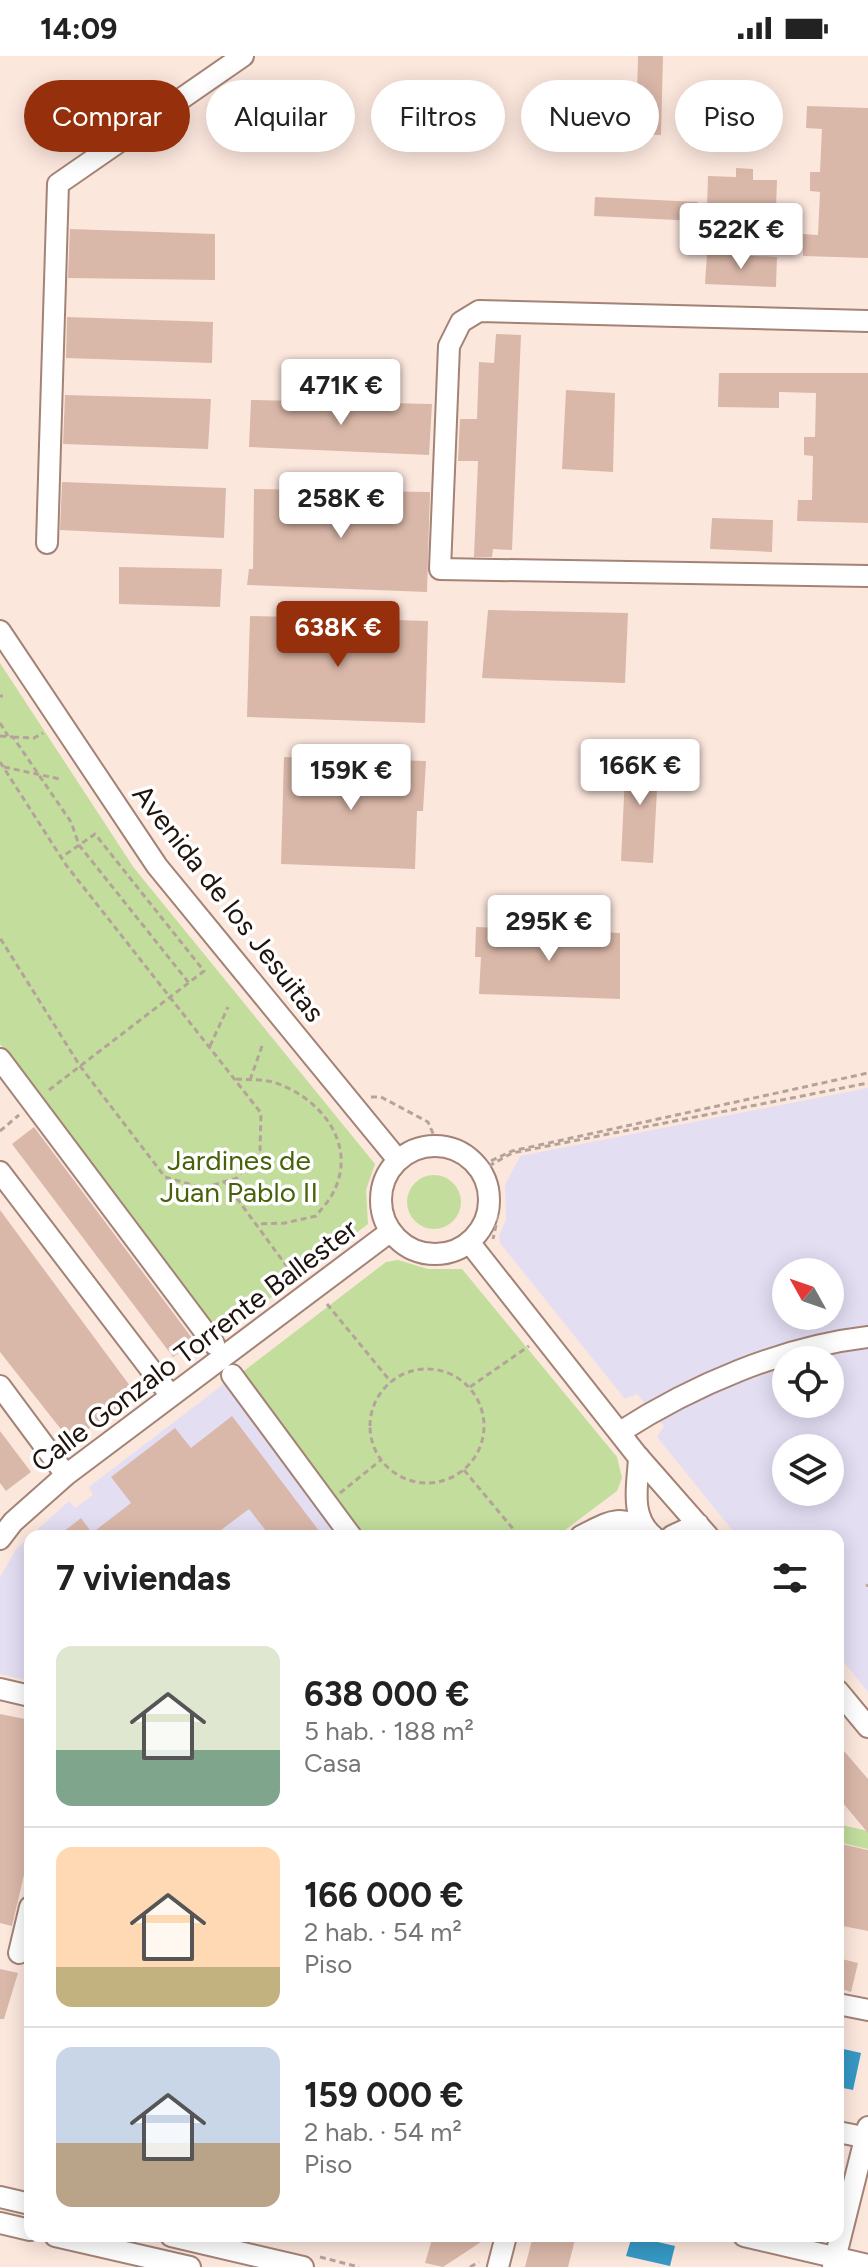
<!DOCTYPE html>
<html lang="es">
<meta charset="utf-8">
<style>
body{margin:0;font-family:Figtree,sans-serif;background:#f2f2f2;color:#222;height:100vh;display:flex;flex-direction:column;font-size:30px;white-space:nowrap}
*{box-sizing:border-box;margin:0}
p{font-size:26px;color:#767676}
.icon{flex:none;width:44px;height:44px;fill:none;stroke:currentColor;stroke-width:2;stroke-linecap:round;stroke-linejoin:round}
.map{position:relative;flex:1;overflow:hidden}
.panel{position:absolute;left:24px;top:1474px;width:820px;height:712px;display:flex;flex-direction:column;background:#fff;border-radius:16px;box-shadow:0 4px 20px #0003}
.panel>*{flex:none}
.guide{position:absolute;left:24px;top:24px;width:820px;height:72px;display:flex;gap:16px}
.needle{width:52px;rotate:310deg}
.controls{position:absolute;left:772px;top:1202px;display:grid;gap:16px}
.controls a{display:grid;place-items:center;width:72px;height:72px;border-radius:50%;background:#fff;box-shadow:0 4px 20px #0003;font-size:40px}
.price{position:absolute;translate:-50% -68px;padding:0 18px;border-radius:8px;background:#fff;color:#222;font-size:26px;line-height:52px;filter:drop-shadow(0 2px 4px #0008)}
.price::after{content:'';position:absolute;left:50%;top:48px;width:24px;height:18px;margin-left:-12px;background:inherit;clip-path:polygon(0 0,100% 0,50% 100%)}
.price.active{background:#96300c;color:#fff}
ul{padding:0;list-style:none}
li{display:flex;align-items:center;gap:24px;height:200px;padding:0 32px}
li+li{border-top:2px solid #e0e0e0}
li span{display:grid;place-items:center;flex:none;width:224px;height:160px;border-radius:16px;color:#555}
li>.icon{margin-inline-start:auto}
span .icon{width:96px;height:96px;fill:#fffc;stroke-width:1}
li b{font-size:34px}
h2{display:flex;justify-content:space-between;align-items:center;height:96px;padding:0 32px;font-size:34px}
.chip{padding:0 28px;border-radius:36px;background:#fff;box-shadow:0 4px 20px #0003;font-size:28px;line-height:72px}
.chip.active{background:#96300c;color:#fff}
.status{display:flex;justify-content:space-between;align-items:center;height:56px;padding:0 40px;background:#fff;direction:ltr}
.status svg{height:22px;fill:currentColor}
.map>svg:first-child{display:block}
</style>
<div class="status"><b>14:09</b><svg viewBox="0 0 49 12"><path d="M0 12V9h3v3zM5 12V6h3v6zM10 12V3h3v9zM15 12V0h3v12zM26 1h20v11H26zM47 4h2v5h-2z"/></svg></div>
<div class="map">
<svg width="868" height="2211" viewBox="0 0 868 2211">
<rect width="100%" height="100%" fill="#fce7dd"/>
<path fill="#e4def3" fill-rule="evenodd" d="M868,1032V1636L838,1599V1480H737L657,1381L664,1370L637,1338L625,1343L500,1187L499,1180L506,1163L505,1129L520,1100ZM786,1216H830V1260H786ZM786,1304H830V1348H786ZM786,1392H830V1436H786Z
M225,1327L343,1480H30V1625L0,1618V1521L17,1492L69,1445L75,1452L93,1439L89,1431Z"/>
<path fill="#c2dd9c" d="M0,607L134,812L375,1108L366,1134L368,1168L218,1282L0,988Z
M407 1146a27 27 0 1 1 54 0a27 27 0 1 1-54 0Z
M398,1204L428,1213H462L617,1401L622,1422L617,1435L557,1480H356L236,1321L386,1206Z
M838,1768L868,1775V1793L838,1786Z"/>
<path fill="#3699c5" d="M839,1992L861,1997L853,2034L838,2031Z
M632,2180L675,2190L670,2210L626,2200Z"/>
<path fill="#dab8a9" d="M638,0H663L661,79L636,78Z
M807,50L868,52V202L803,200V178L818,179L820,136L810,135V116H820L822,73L806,72Z
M736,112L753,113V124H777L776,153L707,151L708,120L736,121Z
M595,141L698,146L697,165L594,160Z
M70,173L215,178V224L68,222Z
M707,198L777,201L776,231L705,228Z
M67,261L213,266L212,307L66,302Z
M496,278L521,279L512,494L493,493L492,501H474L478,405H458L460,363H477L479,306L494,307Z
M719,317H868V467L797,465L798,444H812L813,400L804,399V381H815L816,337L779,336V352L718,351Z
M566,334L615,337L613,416L562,413Z
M65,339L211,343L208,393L63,388Z
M251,344L432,348L429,399L249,391Z
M62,426L226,432L224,482L60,474Z
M254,433L430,436L427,536L247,529L249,513H253Z
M712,462L773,464L772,496L710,493Z
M119,511L222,513L220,551L119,548Z
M488,554L628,557L625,627L482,622Z
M250,560L428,565L425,667L247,661Z
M626,697L659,698L653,807L621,805Z
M284,701L426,705L423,755H417L415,813L281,808Z
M476,871L620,877V943L479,938L481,901H475Z
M34,1071L195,1286L173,1301L12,1088Z
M0,1154L136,1338L71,1386L0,1296Z
M232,1360L323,1480H270L249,1453L213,1480H58L81,1462L92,1477L131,1447L111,1421L175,1372L191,1392Z
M0,1375L31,1416L6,1435L0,1427Z
M0,1658L30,1664V1793L12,1870L0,1867Z
M838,1688L868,1723V1777L838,1741Z
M841,1788L868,1794V1875L838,1869V1790Z
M838,1902L858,1907L851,1936L838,1932Z
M0,1913L18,1917L4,1963H0Z
M433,2180H490L443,2211L425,2207Z
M533,2180H576L568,2211H525Z"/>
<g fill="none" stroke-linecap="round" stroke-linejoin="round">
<defs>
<path id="minor" d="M868,265L479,255L461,266L449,290L440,513L868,520
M47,487L58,128L243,0
M0,575L157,810L398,1104
M0,1003L214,1288
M381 1144a54 54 0 1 1 108 0a54 54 0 1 1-108 0Z
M0,1116L171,1340
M469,1186L636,1398L708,1480
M232,1319L351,1480
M0,1330L66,1419
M620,1376C693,1329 782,1291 868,1281
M639,1401C638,1428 629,1460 653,1480
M581,1480C608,1467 618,1457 646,1474
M672,1480L698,1468
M0,1483L13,1466L66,1419L391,1175
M0,1633L30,1640
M838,1635L868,1671
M19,1897L30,1851
M838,1948L868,1954
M838,2076L868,2082
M0,2141L30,2148
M0,2167L30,2174
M55,2180L190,2211
M171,2180L303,2211
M744,2180L868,2209
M498,2211L506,2180
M833,2211L868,2071"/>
</defs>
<use href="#minor" stroke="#a38375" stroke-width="24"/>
<path stroke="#b5a39a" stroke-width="3" stroke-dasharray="6 4" stroke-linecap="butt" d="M0,640H3
M0,667L8,680
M0,680L13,681L71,766L79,789L189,927
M13,681L34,682L43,677
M0,706L66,809L261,1057L260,1094L237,1122L203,1132L165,1121L80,1010L0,882
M4,711L60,723
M210,990L228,951
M236,1023C248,1024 261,1023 273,1026C318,1040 358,1086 334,1135C330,1144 322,1152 316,1160L285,1167L256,1168
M250,1024L262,990
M49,1034L204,915L95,778L62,801
M371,1041H381L428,1066L435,1082C489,1100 507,1126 493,1183
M0,1075L19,1059
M482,1109L512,1095L868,1017
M480,1115L512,1097L868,1027
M225,1126L296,1223
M327,1248L391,1326
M370 1370a57 57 0 1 1 114 0a57 57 0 1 1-114 0Z
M470,1331L529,1290
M464,1414L519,1480
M340,1437L381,1404
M866,1530L868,1529
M320,2201L359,2211
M470,2211L479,2206"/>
<use href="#minor" stroke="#fff" stroke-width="20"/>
</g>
<g text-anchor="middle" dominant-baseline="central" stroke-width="7" stroke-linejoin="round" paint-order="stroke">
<g font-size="28" fill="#1f130e" stroke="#fff">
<text transform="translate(229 847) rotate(52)">Avenida de los Jesuitas</text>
<text transform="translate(194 1289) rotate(-37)">Calle Gonzalo Torrente Ballester</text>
</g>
<g font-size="28" fill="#47620a" stroke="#fff">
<text x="239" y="1104">Jardines de<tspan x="239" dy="32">Juan Pablo II</tspan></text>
</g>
</g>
</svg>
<div class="controls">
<a><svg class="needle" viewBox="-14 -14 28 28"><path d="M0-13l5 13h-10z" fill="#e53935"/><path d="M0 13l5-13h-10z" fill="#767676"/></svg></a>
<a><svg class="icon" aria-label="locate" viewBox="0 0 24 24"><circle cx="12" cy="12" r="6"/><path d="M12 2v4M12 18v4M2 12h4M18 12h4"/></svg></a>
<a><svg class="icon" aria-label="layers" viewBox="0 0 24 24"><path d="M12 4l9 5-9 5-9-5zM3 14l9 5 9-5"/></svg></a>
</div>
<b class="price" style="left:741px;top:215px">522K €</b>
<b class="price" style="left:341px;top:371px">471K €</b>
<b class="price" style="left:341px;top:484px">258K €</b>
<b class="price active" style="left:338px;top:613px">638K €</b>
<b class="price" style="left:640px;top:751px">166K €</b>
<b class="price" style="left:351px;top:756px">159K €</b>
<b class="price" style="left:549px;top:907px">295K €</b>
<div class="guide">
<a class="chip active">Comprar</a>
<a class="chip">Alquilar</a>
<a class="chip">Filtros</a>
<a class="chip">Nuevo</a>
<a class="chip">Piso</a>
</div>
<section class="panel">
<h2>7 viviendas<svg class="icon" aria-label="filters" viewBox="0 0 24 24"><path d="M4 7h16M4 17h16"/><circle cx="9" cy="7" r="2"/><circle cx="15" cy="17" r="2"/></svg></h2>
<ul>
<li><span style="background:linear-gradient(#dfe7d0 65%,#7fa58c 0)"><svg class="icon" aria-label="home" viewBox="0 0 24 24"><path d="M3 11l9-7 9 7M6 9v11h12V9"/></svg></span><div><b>638 000 €</b><p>5 hab. · 188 m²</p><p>Casa</p></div></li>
<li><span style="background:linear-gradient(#ffd9b3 75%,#c2b280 0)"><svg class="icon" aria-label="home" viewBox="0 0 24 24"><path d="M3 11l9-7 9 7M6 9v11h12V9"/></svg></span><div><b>166 000 €</b><p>2 hab. · 54 m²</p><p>Piso</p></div></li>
<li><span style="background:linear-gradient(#c9d6e8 60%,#b9a48a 0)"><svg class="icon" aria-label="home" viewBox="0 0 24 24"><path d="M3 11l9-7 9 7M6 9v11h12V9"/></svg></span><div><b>159 000 €</b><p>2 hab. · 54 m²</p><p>Piso</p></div></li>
</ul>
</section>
</div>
